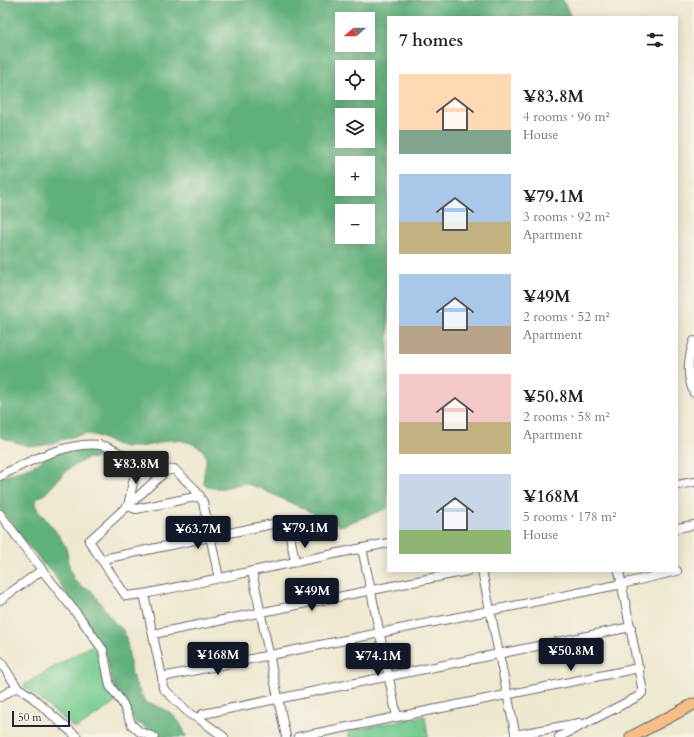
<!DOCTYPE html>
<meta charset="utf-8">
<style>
body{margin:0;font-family:Cardo,serif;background:#f2f2f2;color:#222;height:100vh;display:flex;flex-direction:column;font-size:15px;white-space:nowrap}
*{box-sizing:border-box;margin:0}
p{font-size:13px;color:#767676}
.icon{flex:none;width:22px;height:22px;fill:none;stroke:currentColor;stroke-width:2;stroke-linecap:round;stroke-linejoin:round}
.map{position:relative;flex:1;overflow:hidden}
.panel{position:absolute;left:387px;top:16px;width:291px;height:556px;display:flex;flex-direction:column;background:#fff;border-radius:0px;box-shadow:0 2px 10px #0003}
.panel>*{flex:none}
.needle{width:26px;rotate:250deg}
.buttons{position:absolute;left:335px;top:12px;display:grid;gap:8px}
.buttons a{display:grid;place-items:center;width:40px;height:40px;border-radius:0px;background:#fff;box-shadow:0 2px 10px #0003;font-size:20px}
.scale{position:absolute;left:12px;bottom:10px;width:58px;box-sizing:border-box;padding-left:4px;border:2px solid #22223b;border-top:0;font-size:11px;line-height:14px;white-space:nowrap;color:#22223b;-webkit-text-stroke:3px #f7f3e8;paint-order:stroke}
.price{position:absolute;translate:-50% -34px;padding:0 9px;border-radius:4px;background:#111827;color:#fff;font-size:13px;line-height:26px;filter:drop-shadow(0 1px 2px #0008)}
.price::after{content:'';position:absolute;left:50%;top:24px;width:12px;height:9px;margin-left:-6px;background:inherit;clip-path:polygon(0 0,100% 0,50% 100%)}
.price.current{background:#222;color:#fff}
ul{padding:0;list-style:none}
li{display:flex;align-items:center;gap:12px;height:100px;padding:0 12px}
li span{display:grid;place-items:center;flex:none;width:112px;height:80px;border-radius:0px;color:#555}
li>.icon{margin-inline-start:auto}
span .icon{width:48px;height:48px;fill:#fffc;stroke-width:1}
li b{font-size:17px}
h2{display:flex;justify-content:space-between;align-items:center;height:48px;padding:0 12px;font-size:17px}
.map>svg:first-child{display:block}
</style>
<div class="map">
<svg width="694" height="737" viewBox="0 0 694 737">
<rect width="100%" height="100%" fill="#f7f3e8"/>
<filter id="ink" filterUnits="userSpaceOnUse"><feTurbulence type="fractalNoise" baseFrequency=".025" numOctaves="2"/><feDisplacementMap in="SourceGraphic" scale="8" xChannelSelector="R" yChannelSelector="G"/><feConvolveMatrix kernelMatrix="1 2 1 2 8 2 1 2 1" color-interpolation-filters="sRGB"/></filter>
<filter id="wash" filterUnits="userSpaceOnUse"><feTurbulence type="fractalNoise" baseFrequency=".012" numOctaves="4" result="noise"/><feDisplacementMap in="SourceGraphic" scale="16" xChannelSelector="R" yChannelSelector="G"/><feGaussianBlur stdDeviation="0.9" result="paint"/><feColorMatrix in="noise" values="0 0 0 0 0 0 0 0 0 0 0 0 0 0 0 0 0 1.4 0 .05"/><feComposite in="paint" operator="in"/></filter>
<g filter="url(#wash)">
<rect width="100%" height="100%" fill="#eee8cf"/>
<path fill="#76cc8f" stroke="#4c7765" d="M90,646H92L102,662L103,677L105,685L116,702L77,728L73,727L24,686L25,684Z
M425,716L428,737H349L348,731Z"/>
<path fill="#60b07a" stroke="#41695a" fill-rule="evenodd" d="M0,0H563L571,17H388V508L341,526L259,488L244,483L223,488H212L204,484C201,473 210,462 204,452C197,443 181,439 170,440C163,441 157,444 150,445C143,447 135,447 128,447C113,447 100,433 85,434C67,436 48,448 29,446C20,444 9,440 0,437ZM342,19H368V45H342ZM342,67H368V93H342ZM342,115H368V141H342ZM342,163H368V189H342ZM342,211H368V237H342Z
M70,448L104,449L107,451L109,456L108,459L88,458L68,469L45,494L36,499V506L38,510L57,533L66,547L70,570L74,579L82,587L91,590L113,621L123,630L126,638L130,661V668L134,681L145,702C149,704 153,704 157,706C172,711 182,722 186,737H157L142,725L135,722L117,692L111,679L107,657L78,613L52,571L43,564L35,553L29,547L16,529L0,510V478L37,464L43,459Z"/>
</g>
<g filter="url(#ink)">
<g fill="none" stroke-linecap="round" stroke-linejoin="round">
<defs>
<path id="minor" d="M694,341C688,359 686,375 694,393
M0,476C27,462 74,438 105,446C116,450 127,458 137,463L128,506L136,509L200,496
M677,485L694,482
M0,514L42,570L81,619L103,650L110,686L123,704L132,725L140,732L154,737
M677,528L694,525
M362,548L397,717
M102,561L108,558L287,521L295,561
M252,571L286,737
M482,571L516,737
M219,578L203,502L194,488L174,469L166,471L89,541L126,596L144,594C226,577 307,559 388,543
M144,594L162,677L163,688L191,715L198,718L224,737
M0,600L42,570
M153,634L467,571
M0,661L17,687L32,697L77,737
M162,677L622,584L677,571
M0,697L17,687
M198,718L203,714C346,684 489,657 631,627
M515,735L579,723
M298,737L639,668
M559,737L639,696L642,693V687L619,571"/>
<path id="highway" d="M631,737L694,704"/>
</defs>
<use href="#minor" stroke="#69676f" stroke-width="10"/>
<use href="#highway" stroke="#69676f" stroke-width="13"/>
<use href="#minor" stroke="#fff" stroke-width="8"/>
<use href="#highway" stroke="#f6be86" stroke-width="11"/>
</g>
</g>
</svg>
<div class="buttons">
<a><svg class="needle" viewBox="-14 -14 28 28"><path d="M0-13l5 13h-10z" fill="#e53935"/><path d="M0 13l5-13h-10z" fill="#767676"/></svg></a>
<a><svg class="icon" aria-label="locate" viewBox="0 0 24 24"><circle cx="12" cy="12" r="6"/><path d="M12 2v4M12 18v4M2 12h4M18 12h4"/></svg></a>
<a><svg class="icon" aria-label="layers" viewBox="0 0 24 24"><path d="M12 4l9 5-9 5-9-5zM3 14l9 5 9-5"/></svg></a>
<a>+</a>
<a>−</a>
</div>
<div class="scale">50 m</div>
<b class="price current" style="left:136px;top:485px">¥83.8M</b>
<b class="price" style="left:305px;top:549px">¥79.1M</b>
<b class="price" style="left:198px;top:550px">¥63.7M</b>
<b class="price" style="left:312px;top:612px">¥49M</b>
<b class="price" style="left:571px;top:672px">¥50.8M</b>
<b class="price" style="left:218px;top:676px">¥168M</b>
<b class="price" style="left:378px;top:677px">¥74.1M</b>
<section class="panel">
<h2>7 homes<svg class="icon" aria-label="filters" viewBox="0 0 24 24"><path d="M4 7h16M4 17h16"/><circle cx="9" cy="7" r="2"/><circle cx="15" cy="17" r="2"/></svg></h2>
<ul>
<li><span style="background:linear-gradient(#ffd9b3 70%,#7fa58c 0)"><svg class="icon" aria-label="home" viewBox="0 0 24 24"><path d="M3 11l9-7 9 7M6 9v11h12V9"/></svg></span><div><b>¥83.8M</b><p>4 rooms · 96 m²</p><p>House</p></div></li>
<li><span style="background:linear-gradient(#a9c7e8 60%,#c2b280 0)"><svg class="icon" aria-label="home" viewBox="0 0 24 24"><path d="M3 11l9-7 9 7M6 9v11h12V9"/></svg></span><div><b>¥79.1M</b><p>3 rooms · 92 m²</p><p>Apartment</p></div></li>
<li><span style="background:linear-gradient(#a9c7e8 65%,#b9a48a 0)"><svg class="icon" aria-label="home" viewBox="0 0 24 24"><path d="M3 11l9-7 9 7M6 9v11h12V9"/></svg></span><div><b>¥49M</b><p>2 rooms · 52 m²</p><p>Apartment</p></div></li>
<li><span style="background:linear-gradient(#f6c9c9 60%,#c2b280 0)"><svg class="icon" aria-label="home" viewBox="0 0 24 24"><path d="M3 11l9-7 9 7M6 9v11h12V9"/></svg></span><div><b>¥50.8M</b><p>2 rooms · 58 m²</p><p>Apartment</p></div></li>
<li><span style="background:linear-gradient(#c9d6e8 70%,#8fb573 0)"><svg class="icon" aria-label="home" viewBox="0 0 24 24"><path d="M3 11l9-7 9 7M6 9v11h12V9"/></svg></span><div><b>¥168M</b><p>5 rooms · 178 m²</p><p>House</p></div></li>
</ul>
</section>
</div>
